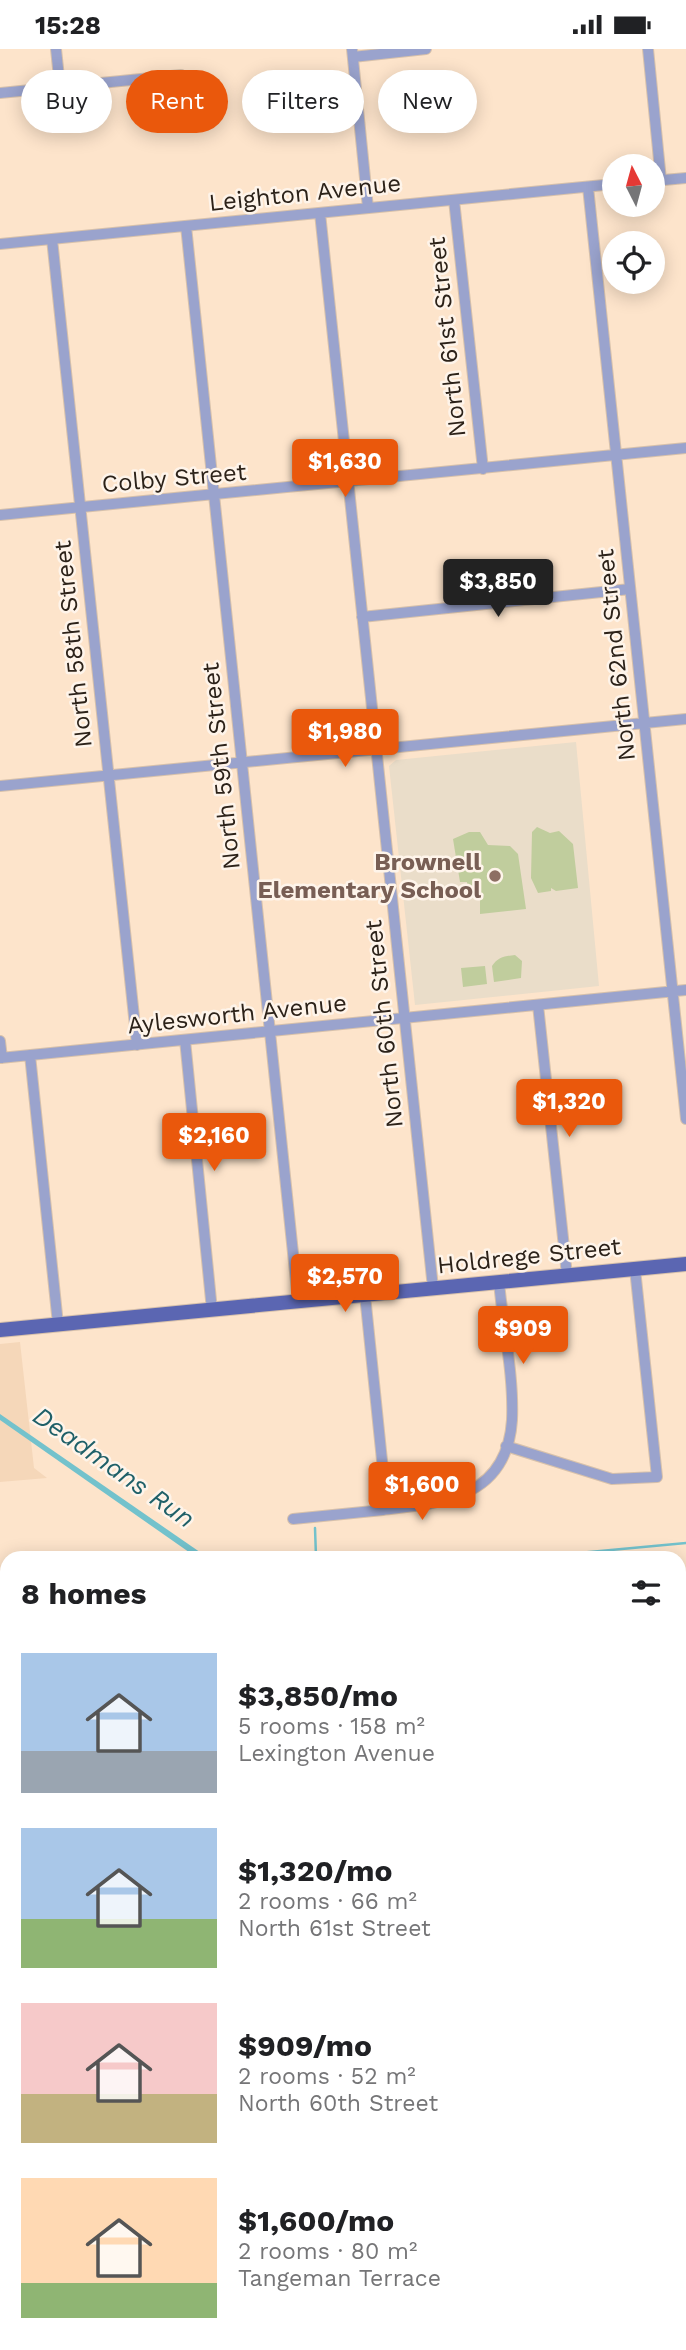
<!DOCTYPE html>
<meta charset="utf-8">
<style>
body{margin:0;font-family:"Work Sans",sans-serif;background:#f2f2f2;color:#202124;height:100vh;display:flex;flex-direction:column;font-size:26px;white-space:nowrap}
*{box-sizing:border-box;margin:0}
p{font-size:23px;color:#757577}
.icon{flex:none;width:38px;height:38px;fill:none;stroke:currentColor;stroke-width:2;stroke-linecap:round;stroke-linejoin:round}
.map{position:relative;flex:1;overflow:hidden}
.side{position:absolute;left:0px;top:1502px;width:686px;height:800px;display:flex;flex-direction:column;background:#fff;border-radius:21px 21px 0 0;box-shadow:0 4px 18px #0003}
.side>*{flex:none}
.guide{position:absolute;left:21px;top:21px;width:644px;height:63px;display:flex;gap:14px}
.needle{width:46px;rotate:354deg}
.controls{position:absolute;left:602px;top:105px;display:grid;gap:14px}
.controls a{display:grid;place-items:center;width:63px;height:63px;border-radius:50%;background:#fff;box-shadow:0 4px 18px #0003;font-size:35px}
.price{position:absolute;translate:-50% -60px;padding:0 16px;border-radius:7px;background:#ea580c;color:#fff;font-size:23px;line-height:46px;filter:drop-shadow(0 2px 4px #0008)}
.price::after{content:'';position:absolute;left:50%;top:42px;width:21px;height:16px;margin-left:-10px;background:inherit;clip-path:polygon(0 0,100% 0,50% 100%)}
.price.selected{background:#222;color:#fff}
ul{padding:0;list-style:none}
li{display:flex;align-items:center;gap:21px;height:175px;padding:0 21px}
li span{display:grid;place-items:center;flex:none;width:196px;height:140px;border-radius:0px;color:#555}
li>.icon{margin-inline-start:auto}
span .icon{width:84px;height:84px;fill:#fffc;stroke-width:1}
li b{font-size:30px}
h2{display:flex;justify-content:space-between;align-items:center;height:84px;padding:0 21px;font-size:30px}
.tag{padding:0 24px;border-radius:32px;background:#fff;box-shadow:0 4px 18px #0003;font-size:24px;line-height:63px}
.tag.selected{background:#ea580c;color:#fff}
.status{display:flex;justify-content:space-between;align-items:center;height:49px;padding:0 35px;background:#fff;direction:ltr}
.status svg{height:19px;fill:currentColor}
.map>svg:first-child{display:block}
</style>
<div class="status"><b>15:28</b><svg viewBox="0 0 49 12"><path d="M0 12V9h3v3zM5 12V6h3v6zM10 12V3h3v9zM15 12V0h3v12zM26 1h20v11H26zM47 4h2v5h-2z"/></svg></div>
<div class="map">
<svg width="686" height="2301" viewBox="0 0 686 2301">
<rect width="100%" height="100%" fill="#fde4cb"/>
<path fill="#f5d7b9" d="M20,1293L34,1419L47,1429L0,1433V1295Z"/>
<path fill="#eaddc9" d="M576,693L599,937L415,956L389,717L396,711Z
M7,1608V1985L0,1986V1609Z"/>
<path fill="#c0cd9d" d="M537,778L550,784L559,782L573,795L578,839L556,842L551,839V842L538,844L531,829L532,783Z
M469,783H480L488,796L510,797L518,805L526,860L480,865V850L467,845V833H460L453,790Z
M515,906L522,912L521,929L494,933L492,917C498,908 505,907 515,906Z
M485,917L487,935L463,938L461,919Z"/>
<path fill="#73c2cc" d="M0,1365L207,1508H196L0,1371Z"/>
<g fill="none" stroke-linecap="round" stroke-linejoin="round">
<path stroke="#73c2cc" stroke-width="2.5" d="M315,1479L316,1508
M536,1508L686,1494
M679,1758H686"/>
<defs>
<path id="minor" d="M56,0L60,38
M352,0L368,159
M648,0L661,131
M353,8L426,0
M0,44L181,26
M653,132L686,129
M588,138L686,1070
M454,151L483,420
M320,164L433,1239
M186,177L298,1252
M52,190L137,996
M0,195L614,135
M0,466L686,399
M362,568L630,540
M0,737L686,670
M538,956L567,1226
M185,991L212,1261
M0,992L2,1009
M30,1006L58,1275
M0,1009L686,941
M365,1246L387,1460
M506,1397L612,1430L657,1428L635,1220
M293,1470C323,1467 353,1464 383,1461C443,1454 507,1449 512,1371C514,1326 503,1278 499,1233
M0,2087L7,2086
M139,2294L140,2301
M280,2294V2301
M394,2294L395,2301"/>
<path id="major" d="M0,1281L686,1215"/>
</defs>
<use href="#minor" stroke="#d7c1ab" stroke-width="12"/>
<use href="#major" stroke="#d7c1ab" stroke-width="16"/>
<use href="#minor" stroke="#9aa3cd" stroke-width="10"/>
<use href="#major" stroke="#5b66b2" stroke-width="14"/>
</g>
<circle fill="#8d6e63" stroke="#fef4ea" stroke-width="2.5" cx="495" cy="827" r="7"/>
<g text-anchor="middle" dominant-baseline="central" stroke-width="5" stroke-linejoin="round" paint-order="stroke">
<g font-size="24" fill="#2c2219" stroke="#fef4ea">
<text transform="translate(305 144) rotate(-6)">Leighton Avenue</text>
<text transform="translate(447 288) rotate(-96)">North 61st Street</text>
<text transform="translate(174 429) rotate(-5)">Colby Street</text>
<text transform="translate(73 595) rotate(-96)">North 58th Street</text>
<text transform="translate(616 606) rotate(-96)">North 62nd Street</text>
<text transform="translate(221 717) rotate(-96)">North 59th Street</text>
<text transform="translate(237 965) rotate(-6)">Aylesworth Avenue</text>
<text transform="translate(384 975) rotate(-96)">North 60th Street</text>
<text transform="translate(529 1207) rotate(-6)">Holdrege Street</text>
</g>
<g font-size="24" font-weight="bold" fill="#785e54" stroke="#fef4ea" text-anchor="end">
<text x="481" y="813">Brownell<tspan x="481" dy="28">Elementary School</tspan></text>
</g>
<g font-size="26" font-style="italic" fill="#1f6068" stroke="#fef4ea">
<text transform="translate(114 1418) rotate(35)">Deadmans Run</text>
</g>
</g>
</svg>
<div class="controls">
<a><svg class="needle" viewBox="-14 -14 28 28"><path d="M0-13l5 13h-10z" fill="#e53935"/><path d="M0 13l5-13h-10z" fill="#757577"/></svg></a>
<a><svg class="icon" aria-label="locate" viewBox="0 0 24 24"><circle cx="12" cy="12" r="6"/><path d="M12 2v4M12 18v4M2 12h4M18 12h4"/></svg></a>
</div>
<b class="price" style="left:345px;top:450px">$1,630</b>
<b class="price selected" style="left:498px;top:570px">$3,850</b>
<b class="price" style="left:345px;top:720px">$1,980</b>
<b class="price" style="left:569px;top:1090px">$1,320</b>
<b class="price" style="left:214px;top:1124px">$2,160</b>
<b class="price" style="left:345px;top:1265px">$2,570</b>
<b class="price" style="left:523px;top:1317px">$909</b>
<b class="price" style="left:422px;top:1473px">$1,600</b>
<div class="guide">
<a class="tag">Buy</a>
<a class="tag selected">Rent</a>
<a class="tag">Filters</a>
<a class="tag">New</a>
</div>
<section class="side">
<h2>8 homes<svg class="icon" aria-label="filters" viewBox="0 0 24 24"><path d="M4 7h16M4 17h16"/><circle cx="9" cy="7" r="2"/><circle cx="15" cy="17" r="2"/></svg></h2>
<ul>
<li><span style="background:linear-gradient(#a9c7e8 70%,#9aa5b1 0)"><svg class="icon" aria-label="home" viewBox="0 0 24 24"><path d="M3 11l9-7 9 7M6 9v11h12V9"/></svg></span><div><b>$3,850/mo</b><p>5 rooms · 158 m²</p><p>Lexington Avenue</p></div></li>
<li><span style="background:linear-gradient(#a9c7e8 65%,#8fb573 0)"><svg class="icon" aria-label="home" viewBox="0 0 24 24"><path d="M3 11l9-7 9 7M6 9v11h12V9"/></svg></span><div><b>$1,320/mo</b><p>2 rooms · 66 m²</p><p>North 61st Street</p></div></li>
<li><span style="background:linear-gradient(#f6c9c9 65%,#c2b280 0)"><svg class="icon" aria-label="home" viewBox="0 0 24 24"><path d="M3 11l9-7 9 7M6 9v11h12V9"/></svg></span><div><b>$909/mo</b><p>2 rooms · 52 m²</p><p>North 60th Street</p></div></li>
<li><span style="background:linear-gradient(#ffd9b3 75%,#8fb573 0)"><svg class="icon" aria-label="home" viewBox="0 0 24 24"><path d="M3 11l9-7 9 7M6 9v11h12V9"/></svg></span><div><b>$1,600/mo</b><p>2 rooms · 80 m²</p><p>Tangeman Terrace</p></div></li>
</ul>
</section>
</div>
